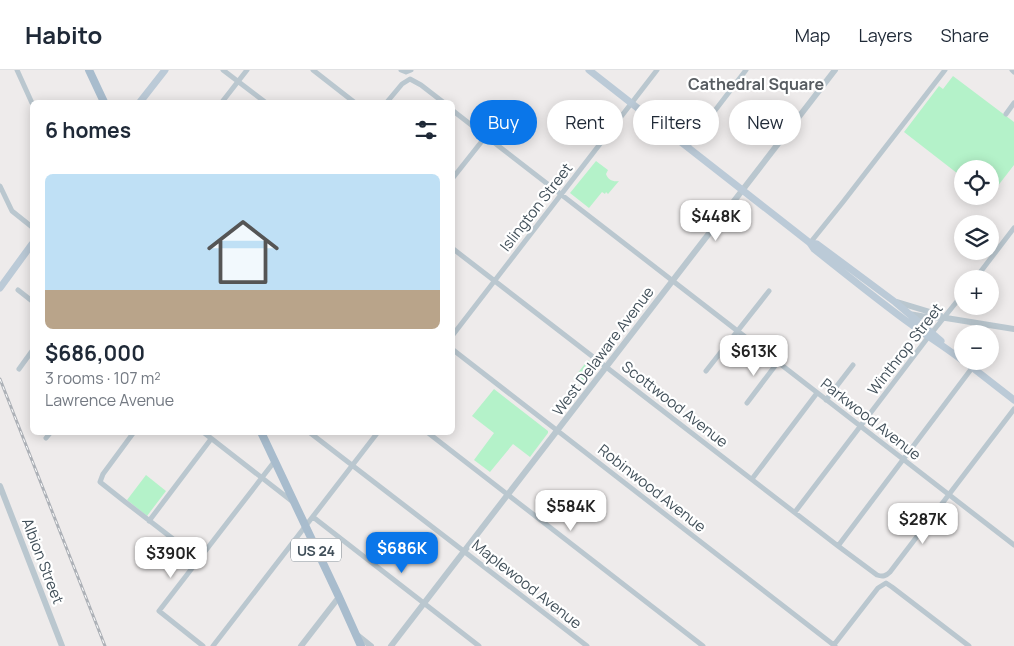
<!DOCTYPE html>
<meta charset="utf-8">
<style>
body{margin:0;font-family:Manrope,sans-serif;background:#f2f2f3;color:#1f2937;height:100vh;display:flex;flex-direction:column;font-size:19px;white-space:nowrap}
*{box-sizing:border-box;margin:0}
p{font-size:16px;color:#747a83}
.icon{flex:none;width:28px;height:28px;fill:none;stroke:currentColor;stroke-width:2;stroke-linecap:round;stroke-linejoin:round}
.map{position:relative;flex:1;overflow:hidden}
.details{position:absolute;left:30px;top:30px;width:425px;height:335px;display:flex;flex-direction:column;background:#fff;border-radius:8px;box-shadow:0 2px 12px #0003}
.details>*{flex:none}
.top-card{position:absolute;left:470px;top:30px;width:469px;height:45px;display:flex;gap:10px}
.controls{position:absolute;left:954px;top:90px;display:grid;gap:10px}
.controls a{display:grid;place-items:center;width:45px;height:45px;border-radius:50%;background:#fff;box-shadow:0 2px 12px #0003;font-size:25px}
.price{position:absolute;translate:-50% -42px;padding:0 11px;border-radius:10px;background:#fff;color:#222;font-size:16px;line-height:32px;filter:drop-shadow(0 1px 2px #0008)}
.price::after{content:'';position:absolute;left:50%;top:30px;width:15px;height:11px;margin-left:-8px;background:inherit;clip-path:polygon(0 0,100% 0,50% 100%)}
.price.on{background:#0a76e9;color:#fff}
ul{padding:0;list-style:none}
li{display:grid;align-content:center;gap:10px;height:265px;padding:0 15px}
li span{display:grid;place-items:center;height:155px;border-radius:8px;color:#555}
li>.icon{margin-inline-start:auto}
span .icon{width:90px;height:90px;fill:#fffc;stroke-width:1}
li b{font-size:21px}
h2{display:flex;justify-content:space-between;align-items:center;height:60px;padding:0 15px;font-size:21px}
.tag{padding:0 18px;border-radius:22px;background:#fff;box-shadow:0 2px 12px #0003;font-size:18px;line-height:45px}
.tag.on{background:#0a76e9;color:#fff}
header{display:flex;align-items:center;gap:30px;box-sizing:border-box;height:70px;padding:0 25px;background:#fff;border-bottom:1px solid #e0e1e3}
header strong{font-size:24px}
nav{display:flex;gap:28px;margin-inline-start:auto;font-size:18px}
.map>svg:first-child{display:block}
</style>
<header>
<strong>Habito</strong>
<nav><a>Map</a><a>Layers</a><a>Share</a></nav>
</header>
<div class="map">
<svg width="1014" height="576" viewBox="0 0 1014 576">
<rect width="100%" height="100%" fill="#eeebeb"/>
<path fill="#b4f2c9" d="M953,6L1014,52V95L990,126V99H962V107L904,62L939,16L943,19Z
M596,91L608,100L606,104C608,110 613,112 619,111L608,124L606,122L605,124L602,122L589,138L570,123Z
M588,290L598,298L583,317L573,309Z
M494,319L548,361V363L530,387L513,374L490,402L474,390L494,363L472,346Z
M146,405L166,421L147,446L127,430Z"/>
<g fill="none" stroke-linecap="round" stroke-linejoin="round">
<path stroke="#bac7cf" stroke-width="5" d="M17,0L32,33
M223,0L265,32
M313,0L354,32
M401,0L406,2L411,0
M1012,0L1014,2
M222,32L247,0
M387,32L402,14L410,9L421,15L443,32
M452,40L1014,475
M1006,44L1014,33
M687,77L746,0
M452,109L486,66
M0,116L12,141L32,157
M810,173L843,132L945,0
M452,178L838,476L877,505C883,507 886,506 890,502L1014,339
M975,209L1014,158
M18,220L32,231
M452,266L657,0
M452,279L835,576
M19,299L32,281
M706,301L769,221
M826,330L853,295
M747,333L778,292
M134,362L103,404L100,412L124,431L199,489
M203,362L293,432
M309,362L587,576
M427,362L703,576
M46,368L51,362
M752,409L817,323
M795,442L926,270L962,225
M313,447L479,576
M149,451L211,369
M838,476L972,298
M203,576L159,541L274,392
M213,576L378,362
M833,576L878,518L886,513L892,517L969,576"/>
<path stroke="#bac7cf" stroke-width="6" d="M897,232L940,245
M909,244L926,247L946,248L1014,259
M0,416L62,576
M356,564L371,576
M301,576L339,527
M391,576L835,0"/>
<path stroke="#bbcad7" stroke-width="7" d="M589,0L810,173L814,179C844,203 874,227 905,250C924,264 944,276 962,290
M140,32L165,0
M810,173L817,174L895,232L941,271
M0,218L32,174
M964,291L1014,330"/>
<path stroke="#a8bccd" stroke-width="8" d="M89,0L104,32
M261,362L339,527L361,576"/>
<defs>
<path id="rail" d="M0,309L105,576"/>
</defs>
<use href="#rail" stroke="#adb1b7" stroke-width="3"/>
<use href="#rail" stroke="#fff" stroke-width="1" stroke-dasharray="4" stroke-linecap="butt"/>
</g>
<g text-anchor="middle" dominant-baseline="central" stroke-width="4.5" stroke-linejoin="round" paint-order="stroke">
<rect fill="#fff" stroke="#7b848c" stroke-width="1" x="291" y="468.5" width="50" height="23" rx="4"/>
<g font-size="14" font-weight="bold" fill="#42505a">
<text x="316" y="480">US 24</text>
</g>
<g font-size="15" fill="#42505a" stroke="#fff">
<text transform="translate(536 137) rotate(-52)">Islington Street</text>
<text transform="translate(905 279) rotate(-52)">Winthrop Street</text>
<text transform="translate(603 281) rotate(-53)">West Delaware Avenue</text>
<text transform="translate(675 334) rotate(38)">Scottwood Avenue</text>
<text transform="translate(871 349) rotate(38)">Parkwood Avenue</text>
<text transform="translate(652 418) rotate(38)">Robinwood Avenue</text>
<text transform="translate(43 491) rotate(69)">Albion Street</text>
<text transform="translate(527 514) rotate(38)">Maplewood Avenue</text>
</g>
<g font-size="16" font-weight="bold" fill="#575c61" stroke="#fff">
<text x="756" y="14">Cathedral Square</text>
</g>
</g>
</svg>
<div class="controls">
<a><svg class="icon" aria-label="locate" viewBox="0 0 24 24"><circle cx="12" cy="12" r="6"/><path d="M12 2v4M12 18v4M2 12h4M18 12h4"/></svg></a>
<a><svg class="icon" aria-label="layers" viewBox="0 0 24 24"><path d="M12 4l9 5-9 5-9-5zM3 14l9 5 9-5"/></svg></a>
<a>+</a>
<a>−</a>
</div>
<b class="price" style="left:716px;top:172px">$448K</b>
<b class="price" style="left:754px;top:307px">$613K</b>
<b class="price" style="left:571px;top:462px">$584K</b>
<b class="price" style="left:923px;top:475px">$287K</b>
<b class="price on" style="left:402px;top:504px">$686K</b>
<b class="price" style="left:171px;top:509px">$390K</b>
<div class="top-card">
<a class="tag on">Buy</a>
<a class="tag">Rent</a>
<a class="tag">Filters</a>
<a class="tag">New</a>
</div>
<section class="details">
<h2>6 homes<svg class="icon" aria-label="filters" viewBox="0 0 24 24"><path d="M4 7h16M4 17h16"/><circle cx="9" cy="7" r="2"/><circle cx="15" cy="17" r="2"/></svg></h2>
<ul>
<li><span style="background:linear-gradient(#bfe0f5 75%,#b9a48a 0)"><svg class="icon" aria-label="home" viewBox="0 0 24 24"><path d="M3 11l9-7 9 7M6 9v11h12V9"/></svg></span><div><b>$686,000</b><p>3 rooms · 107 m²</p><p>Lawrence Avenue</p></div></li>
</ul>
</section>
</div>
